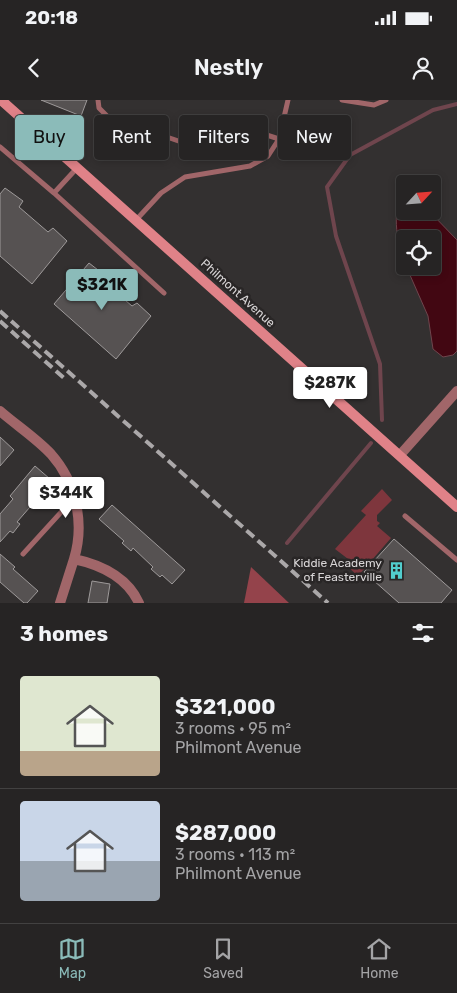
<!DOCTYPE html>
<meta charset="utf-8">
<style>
body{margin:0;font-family:Rubik,sans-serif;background:#323031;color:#f1f3f6;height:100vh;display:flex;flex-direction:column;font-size:19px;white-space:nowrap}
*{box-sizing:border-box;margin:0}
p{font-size:16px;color:#a4a4a6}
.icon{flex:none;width:28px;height:28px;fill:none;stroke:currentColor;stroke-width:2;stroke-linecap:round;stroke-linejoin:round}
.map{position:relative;height:503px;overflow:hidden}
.drawer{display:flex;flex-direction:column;background:#262424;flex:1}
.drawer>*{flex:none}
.hud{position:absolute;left:15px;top:15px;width:428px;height:45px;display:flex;gap:10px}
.needle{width:32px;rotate:64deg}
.fabs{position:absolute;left:396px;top:75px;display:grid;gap:10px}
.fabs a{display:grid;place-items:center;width:45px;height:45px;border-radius:5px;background:#262424;box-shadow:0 2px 8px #0003,0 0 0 1px #424141;font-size:25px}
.price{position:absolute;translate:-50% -42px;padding:0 11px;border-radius:5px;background:#fff;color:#222;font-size:16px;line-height:32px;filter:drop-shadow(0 1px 2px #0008)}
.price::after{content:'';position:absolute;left:50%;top:30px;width:15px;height:11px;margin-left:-8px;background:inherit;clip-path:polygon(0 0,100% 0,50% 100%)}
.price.on{background:#8bbbb9;color:#111}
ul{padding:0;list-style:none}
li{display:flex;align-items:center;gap:15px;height:125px;padding:0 20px}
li+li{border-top:1px solid #424141}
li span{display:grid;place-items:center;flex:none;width:140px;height:100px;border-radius:5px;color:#555}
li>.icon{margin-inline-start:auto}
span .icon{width:60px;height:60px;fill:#fffc;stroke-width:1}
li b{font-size:21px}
h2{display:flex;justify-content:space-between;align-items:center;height:60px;padding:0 20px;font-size:21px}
.chip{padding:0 18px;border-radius:5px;background:#262424;box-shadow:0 2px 8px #0003,0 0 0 1px #424141;font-size:18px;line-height:45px}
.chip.on{background:#8bbbb9;color:#111}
.status{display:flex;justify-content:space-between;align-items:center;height:35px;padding:0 25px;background:#262424;direction:ltr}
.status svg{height:14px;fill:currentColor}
header{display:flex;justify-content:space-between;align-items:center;height:65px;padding:0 20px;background:#262424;font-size:22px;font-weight:600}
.tab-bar{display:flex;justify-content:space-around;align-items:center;height:70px;border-top:1px solid #424141;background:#262424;font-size:14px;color:#a4a4a6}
.tab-bar a{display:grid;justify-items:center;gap:2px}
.tab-bar .on{color:#8bbbb9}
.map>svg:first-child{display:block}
</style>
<div class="status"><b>20:18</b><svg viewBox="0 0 49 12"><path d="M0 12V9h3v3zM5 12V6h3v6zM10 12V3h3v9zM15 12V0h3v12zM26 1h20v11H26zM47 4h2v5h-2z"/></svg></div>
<header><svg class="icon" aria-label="back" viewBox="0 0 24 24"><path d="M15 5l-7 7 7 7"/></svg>Nestly<svg class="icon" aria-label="person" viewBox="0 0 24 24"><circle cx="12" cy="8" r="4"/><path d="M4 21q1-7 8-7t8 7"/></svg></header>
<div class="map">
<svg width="457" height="503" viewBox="0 0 457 503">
<rect width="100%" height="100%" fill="#333030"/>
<path fill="#7e363d" d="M382,389L392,400L377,415V421L380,423L377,426L391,438L358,476L348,467L352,462L335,449L366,415L361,411Z"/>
<path fill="#94434b" d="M251,467L289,503H244Z"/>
<path fill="#420712" stroke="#6f454d" d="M405,86V111H429L457,140V251L453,255L443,257L433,249L428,216L406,166H432V139H405V163C396,140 391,109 405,86Z"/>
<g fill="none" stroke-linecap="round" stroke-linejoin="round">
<path stroke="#6f454d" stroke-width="4" d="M382,320L380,264L336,136L327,87L350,55L433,10L457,4
M287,443L371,343"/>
</g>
<path fill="#565252" stroke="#9e9a9a" d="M41,0H87L81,16Z
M5,88L23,101L19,107L48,132L53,128L67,141L32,184L0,156V94Z
M89,163L107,177L103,181L132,206L137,203L151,216L116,259L54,204Z
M0,337L14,350L0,366Z
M35,366L50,379L40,390L43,392L17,422L20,424L13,433L10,431L0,442V414L13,399L10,396Z
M112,405L185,470L172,484L162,475L160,477L151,469L153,467L133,448L131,451L122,443L124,441L99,419Z
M394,439L452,490L441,503H399L364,472Z
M0,454L15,467L13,469L38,491L27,503H24L0,482Z
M92,481L110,484L107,503H88Z"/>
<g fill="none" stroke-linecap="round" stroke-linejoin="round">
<path stroke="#a16669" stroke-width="5" d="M98,0L99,8L108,17L202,49L230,45L239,26L279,39L288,0
M342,0L374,5L386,0
M0,47L54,93
M77,68L54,93L164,193
M136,120L161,93L185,77L250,66L268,56L279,39
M405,416L457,460
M23,454L74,398"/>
<path stroke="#a16669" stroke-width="10" d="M0,311C16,325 36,338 51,354C76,382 85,423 74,459C102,465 127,477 139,503
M400,355L457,291
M60,503L74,459"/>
<path stroke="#e08288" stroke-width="10" d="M1,0L457,407"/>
<path stroke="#aba8a9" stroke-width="4" stroke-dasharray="10 5" stroke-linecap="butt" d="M0,211L328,503
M0,221L65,279"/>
</g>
<defs>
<symbol id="building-bare" viewBox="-9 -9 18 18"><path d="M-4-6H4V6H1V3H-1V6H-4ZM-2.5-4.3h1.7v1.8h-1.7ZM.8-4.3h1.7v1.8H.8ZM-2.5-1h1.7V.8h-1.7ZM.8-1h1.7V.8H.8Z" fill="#52cdce" stroke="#292626" stroke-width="2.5" paint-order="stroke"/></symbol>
</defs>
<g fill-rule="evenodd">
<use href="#building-bare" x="384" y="458" width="25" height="25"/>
</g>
<g text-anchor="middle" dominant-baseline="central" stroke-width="5" stroke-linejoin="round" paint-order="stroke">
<g font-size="12" fill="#d9d6d7" stroke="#292626">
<text transform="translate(238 193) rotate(42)">Philmont Avenue</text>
</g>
<g font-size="12" fill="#d9d6d7" stroke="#292626" text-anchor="end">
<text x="382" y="463">Kiddie Academy<tspan x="382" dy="14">of Feasterville</tspan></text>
</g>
</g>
</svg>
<div class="fabs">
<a><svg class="needle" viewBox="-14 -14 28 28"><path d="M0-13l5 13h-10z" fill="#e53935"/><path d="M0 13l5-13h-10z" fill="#a4a4a6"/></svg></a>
<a><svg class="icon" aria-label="locate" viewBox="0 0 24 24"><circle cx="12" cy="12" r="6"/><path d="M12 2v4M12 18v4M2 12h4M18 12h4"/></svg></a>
</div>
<b class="price on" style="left:102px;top:211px">$321K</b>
<b class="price" style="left:330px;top:309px">$287K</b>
<b class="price" style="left:66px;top:419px">$344K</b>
<div class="hud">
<a class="chip on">Buy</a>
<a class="chip">Rent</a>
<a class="chip">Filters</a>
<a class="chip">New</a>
</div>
</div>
<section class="drawer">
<h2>3 homes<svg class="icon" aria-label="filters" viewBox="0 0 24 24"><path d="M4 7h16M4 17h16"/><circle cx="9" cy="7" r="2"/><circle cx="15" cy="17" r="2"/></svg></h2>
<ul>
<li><span style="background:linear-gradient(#dfe7d0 75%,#b9a48a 0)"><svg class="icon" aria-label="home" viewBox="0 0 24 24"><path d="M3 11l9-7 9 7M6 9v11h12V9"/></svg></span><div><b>$321,000</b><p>3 rooms · 95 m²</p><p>Philmont Avenue</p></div></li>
<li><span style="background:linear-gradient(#c9d6e8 60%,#9aa5b1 0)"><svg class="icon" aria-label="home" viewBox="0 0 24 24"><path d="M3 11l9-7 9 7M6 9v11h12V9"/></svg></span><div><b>$287,000</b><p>3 rooms · 113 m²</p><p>Philmont Avenue</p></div></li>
</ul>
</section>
<nav class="tab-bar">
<a class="on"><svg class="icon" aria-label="map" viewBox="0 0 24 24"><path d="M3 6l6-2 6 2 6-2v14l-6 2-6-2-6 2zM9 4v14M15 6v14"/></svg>Map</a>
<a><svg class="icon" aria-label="saved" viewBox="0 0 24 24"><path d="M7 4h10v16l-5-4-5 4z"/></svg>Saved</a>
<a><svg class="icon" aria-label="home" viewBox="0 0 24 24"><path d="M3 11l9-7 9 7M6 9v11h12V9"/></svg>Home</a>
</nav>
